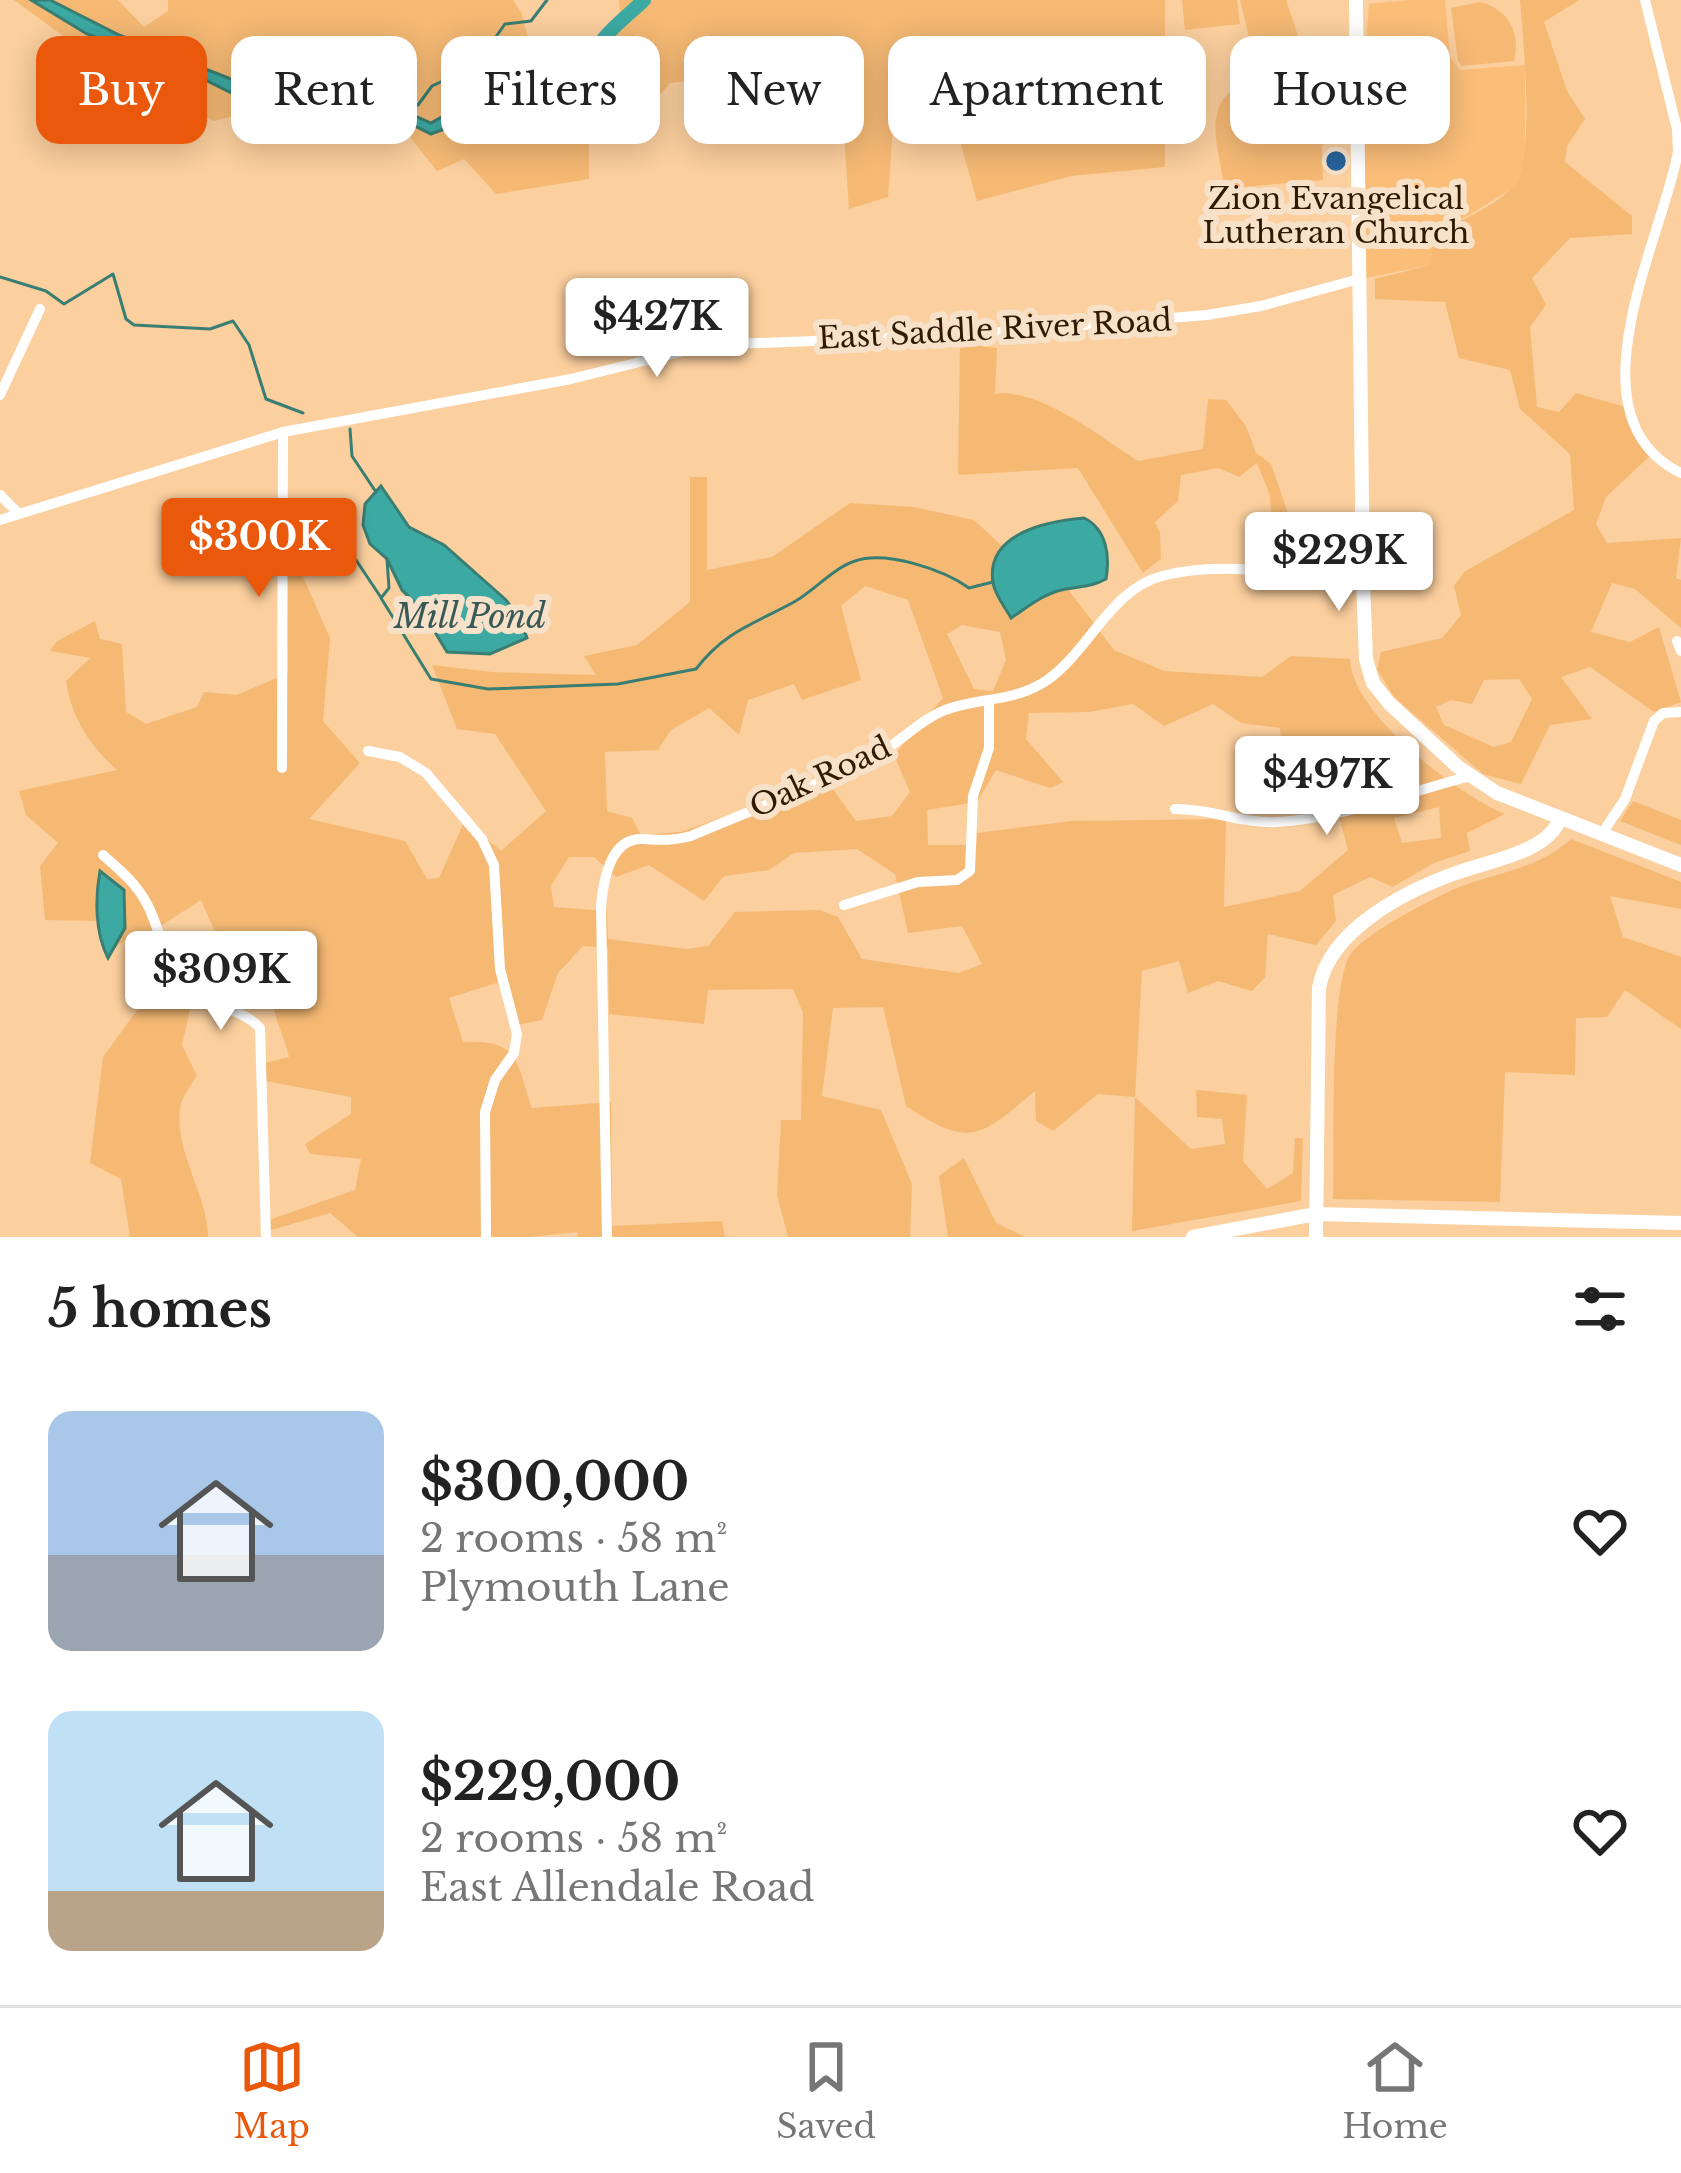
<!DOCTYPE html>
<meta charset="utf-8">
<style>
body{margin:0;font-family:"Libre Baskerville",serif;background:#f6f6f6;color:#222;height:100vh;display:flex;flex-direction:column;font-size:45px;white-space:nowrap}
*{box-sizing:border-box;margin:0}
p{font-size:39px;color:#767676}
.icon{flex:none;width:66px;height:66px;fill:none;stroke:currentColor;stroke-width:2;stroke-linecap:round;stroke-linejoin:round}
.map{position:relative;height:1237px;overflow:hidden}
.panel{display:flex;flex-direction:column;background:#fff;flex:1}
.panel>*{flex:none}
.top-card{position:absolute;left:36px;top:36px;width:1611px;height:108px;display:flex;gap:24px}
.price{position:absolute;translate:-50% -102px;padding:0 27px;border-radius:12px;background:#fff;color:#222;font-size:39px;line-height:78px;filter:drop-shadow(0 3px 6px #0008)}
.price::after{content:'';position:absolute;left:50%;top:72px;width:36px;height:27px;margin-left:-18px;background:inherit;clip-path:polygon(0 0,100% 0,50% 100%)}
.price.current{background:#ea580c;color:#fff}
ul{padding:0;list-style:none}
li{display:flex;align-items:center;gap:36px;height:300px;padding:0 48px}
li span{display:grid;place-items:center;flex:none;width:336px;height:240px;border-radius:24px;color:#555}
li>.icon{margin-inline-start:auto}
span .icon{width:144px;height:144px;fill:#fffc;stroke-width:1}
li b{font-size:51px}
h2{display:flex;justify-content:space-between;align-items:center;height:144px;padding:0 48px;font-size:51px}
.pill{padding:0 42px;border-radius:24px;background:#fff;box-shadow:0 6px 30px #0003;font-size:42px;line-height:108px}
.pill.current{background:#ea580c;color:#fff}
.tab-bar{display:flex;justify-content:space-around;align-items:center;height:168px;border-top:3px solid #e0e0e0;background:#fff;font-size:33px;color:#767676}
.tab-bar a{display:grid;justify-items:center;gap:6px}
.tab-bar .current{color:#ea580c}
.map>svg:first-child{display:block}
</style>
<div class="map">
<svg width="1681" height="1237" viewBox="0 0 1681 1237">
<rect width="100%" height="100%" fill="#fbcf9e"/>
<path fill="#fbbe79" d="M1408,0H1445L1450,57L1460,70L1525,65V166L1513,188L1449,227L1432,265L1364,278L1362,100L1369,4Z"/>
<path fill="#f5b974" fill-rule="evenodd" d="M14,0H118L144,27L168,11V0H513L521,12L536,65L526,96L564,125L611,105L578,61L620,16L619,0H1165V167L1071,176L977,201L946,93L907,81L895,101L888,197L849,209L840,74L828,53L800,67L670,83L643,115L589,140V179L496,194L464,159L437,171L393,116L339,124L265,108L214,121L129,84Z
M1182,0H1237L1240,24L1185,30Z
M1240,0H1286L1315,86L1258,76Z
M1520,0H1579L1544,22L1567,91L1585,119L1567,146L1565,162L1632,216V234L1570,238L1532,278L1546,305L1530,327L1537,407L1559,412L1576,393L1629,408L1653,453L1606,497L1596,524L1607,543L1681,538L1676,578L1681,580V628L1635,589L1612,583L1591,632L1630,642L1659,627L1681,702L1654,712L1590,667L1561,677L1592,719L1550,725L1521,784L1483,774L1394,697L1377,669L1381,652L1442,638L1461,615L1454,586L1464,572L1574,510L1570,454L1520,409L1510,370L1459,358L1445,302L1375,299V279L1431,265L1433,232C1453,227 1501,202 1514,186C1536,160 1523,37 1520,0ZM1519,679L1532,699L1511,742L1494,747L1444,725L1436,707L1451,700L1472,704L1484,680Z
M1480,2C1509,10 1521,32 1514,61L1462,66L1458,61L1451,8Z
M1230,92H1241L1285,112L1327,110L1329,143L1322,145L1323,180L1230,188L1223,180C1219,152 1205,112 1230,92Z
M960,344L997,348L995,394C1038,387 1102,438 1138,461L1203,449L1208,399L1226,400L1246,426L1256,453L1271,464L1289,516L1353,525L1355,565L1307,572L1274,560L1270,495L1257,463L1239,477L1218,468L1181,475L1178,501L1155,522L1160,533L1161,559L1143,573L1078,468L958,475Z
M690,477H707V570L772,557L850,503L913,507L974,520L1002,546L992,576L994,590L1023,610L1038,598L1067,588L1114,650L1164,671L1262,677L1291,656L1350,659C1351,713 1458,795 1505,814L1467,833L1470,851L1434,863L1393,887L1370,877L1333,895L1336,921L1316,945L1268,934L1265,977L1252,991L1218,981L1188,993L1179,961L1142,971L1135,1097L1191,1149L1225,1144L1222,1119L1197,1117L1196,1090L1247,1095L1243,1161L1267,1189L1293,1173L1295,1138H1303L1301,1201L1132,1231L1135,1097L1098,1094L1053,1131L1036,1121L1035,1091C980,1137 971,1149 906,1106L883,1007L833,1008L822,1096L881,1110L912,1184L910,1237H788L777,1195L781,1120H801L803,1013L793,989L708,990L704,1024L609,1014L608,948L583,946L558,973L542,1020L518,1025L506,980L449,998L463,1042C521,1040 515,1060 532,1108L611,1102L612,1226L722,1221L725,1237H578L577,1232L529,1237H358L330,1213L271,1230L269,1220L355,1190L361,1159L310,1154L305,1144L351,1114V1097L266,1081L265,1063L289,1057C283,1032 272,1016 272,990L228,962L201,900L159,927L194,992L182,1045L197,1076C191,1085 181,1098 180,1109C175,1155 207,1192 208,1237H130L121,1179L90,1163L103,1057L146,998V964L136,933L110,950L98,921L45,920L40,866L58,843L26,815L19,791L117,770C90,746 71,717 66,681L90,658L50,651L57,641L95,621L100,639L122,644L126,712L146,724L197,707L204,692L237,695L288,673L286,574L301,572L330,638L323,721L360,763L309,819L405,841L427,879L439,878L465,820L501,851L546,811L495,734L457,729L432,665L492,672L596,675L584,656L637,645L690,602ZM865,586L908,600L943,698L894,755L910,792L892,816L856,821L827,781L681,832L641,835L632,818L607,811L605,752L658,750L671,730L709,708L739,735L748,700L794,684L802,700L861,680L841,606ZM962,625L1000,632L1006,660L993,691L974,689L947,634ZM1133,704L1164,726L1213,704L1241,723L1280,728L1287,803L1306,819L1338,813L1348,850L1300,891L1224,907L1226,819L1071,821L977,833L976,845H928L927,810L977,802L996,770L1050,788L1063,782L1026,739L1029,713L1089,712ZM1439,807L1441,838L1402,843L1394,818ZM857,849L895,874L908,933L962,926L982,964L958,973L862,959L838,917L819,910L735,912L708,946L686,949L608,939L607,911L554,907L551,886L569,857H594L616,877L649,865L704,901L724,876L769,870L794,853Z
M1633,801L1681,820V845L1620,821Z
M1571,839L1681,882V909L1610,896L1623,937L1681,957V1029L1625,990L1607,1017L1576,1018L1575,1075L1505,1072L1500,1202L1333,1199C1335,1153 1328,983 1352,952C1369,932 1421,905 1446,893C1490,872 1533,873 1571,839Z
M964,1158L996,1223L1025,1237H948L939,1176Z"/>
<path fill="#3da9a3" stroke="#397e73" stroke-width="3" d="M31,0H50L119,35L320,114L340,118L369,106L390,105L431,123L461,106L503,92L536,99L547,117L561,121L560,128L503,106L431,134L389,113L367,117L342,129L296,125L185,70L87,34Z
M381,486L409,527L444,545L506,600L520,618L527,638L490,654L447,652L421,609L402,590L387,559L370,544L363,525L365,504Z
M1084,518C1107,529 1110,557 1106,579C1091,587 1082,586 1066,589C1044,593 1029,606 1011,618C1005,607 995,595 993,583C985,533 1048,521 1084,518Z
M100,871L124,890L125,928L108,958C95,933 95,898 100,871Z"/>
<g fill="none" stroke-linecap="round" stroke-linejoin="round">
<path stroke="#397e73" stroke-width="3" d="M398,107L418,105L432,86L475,66L505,24L531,21L547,0
M0,277L46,291L64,304L113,274L126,319L134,325L210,329L233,321L249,345L266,399L303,413
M350,429L352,456L376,492
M338,533L380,596
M387,559L389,588L381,598L431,679L488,689L618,684L696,669C725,631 754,624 794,602C814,591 833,568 855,561C886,550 944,570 969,588L993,582"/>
<path stroke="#3da9a3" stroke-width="14" d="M545,119L567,128L615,105L611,86L590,72C589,42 625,19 644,0"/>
<path stroke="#fff" stroke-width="10" d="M1645,0L1677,129L1678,152C1662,240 1566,417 1681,473
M0,395L40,309
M0,495L19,514
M0,520L283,432L571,379L708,345L965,335L1207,315L1261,306L1359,279
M1677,641L1681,651
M368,751L400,757L426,773L482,839L494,865L500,969L517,1034L514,1053L495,1080L485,1112L486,1237
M282,768L283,432
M1175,809C1209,808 1242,824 1277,822C1338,819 1410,792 1470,776
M1601,835L1625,799L1654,721L1663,713L1681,712
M103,855C120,870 136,883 147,904C161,929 161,957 181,981C204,1008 240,1006 260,1028L266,1237
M844,905L918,882L957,880L970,871L973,796L989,748V701
M607,1237L601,907C603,883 609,837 643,839C661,840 673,841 691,836C750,811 811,788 868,760C896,747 916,722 945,710C976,698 1010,702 1041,684C1087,657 1108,590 1162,576C1228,559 1297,578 1363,575"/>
<path stroke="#fff" stroke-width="14" d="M1356,0L1363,582L1366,659L1373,683L1389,703L1458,767L1497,793L1681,865
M1193,1237L1316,1214L1681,1223
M1316,1237L1319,988C1329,930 1405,891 1456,873C1488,861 1547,853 1560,819"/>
</g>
<circle fill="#266299" stroke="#f7e1c9" stroke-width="4.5" cx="1336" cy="161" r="12"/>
<g text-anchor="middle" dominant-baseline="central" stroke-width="12" stroke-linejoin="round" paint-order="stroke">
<g font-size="30" fill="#301b02" stroke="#f7e1c9">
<text x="1336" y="198">Zion Evangelical<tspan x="1336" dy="34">Lutheran Church</tspan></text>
</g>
<g font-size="30" fill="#301b02" stroke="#f7e1c9">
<text transform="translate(995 329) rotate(-3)">East Saddle River Road</text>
<text transform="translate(820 777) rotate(-25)">Oak Road</text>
</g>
<g font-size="33" font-style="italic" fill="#395957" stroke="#f7e1c9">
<text x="470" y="616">Mill Pond</text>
</g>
</g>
</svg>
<b class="price" style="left:657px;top:380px">$427K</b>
<b class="price current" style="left:259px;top:600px">$300K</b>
<b class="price" style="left:1339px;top:614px">$229K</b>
<b class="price" style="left:1327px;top:838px">$497K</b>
<b class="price" style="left:221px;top:1033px">$309K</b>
<div class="top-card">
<a class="pill current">Buy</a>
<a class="pill">Rent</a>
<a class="pill">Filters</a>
<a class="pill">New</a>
<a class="pill">Apartment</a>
<a class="pill">House</a>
</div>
</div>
<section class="panel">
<h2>5 homes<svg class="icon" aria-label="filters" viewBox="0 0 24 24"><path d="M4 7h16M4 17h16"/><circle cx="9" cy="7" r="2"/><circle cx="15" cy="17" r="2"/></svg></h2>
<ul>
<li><span style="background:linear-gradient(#a9c7e8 60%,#9aa5b1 0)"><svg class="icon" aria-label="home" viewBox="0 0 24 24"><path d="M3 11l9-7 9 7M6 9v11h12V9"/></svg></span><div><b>$300,000</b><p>2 rooms · 58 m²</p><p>Plymouth Lane</p></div><svg class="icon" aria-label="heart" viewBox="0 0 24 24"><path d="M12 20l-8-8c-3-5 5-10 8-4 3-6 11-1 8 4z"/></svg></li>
<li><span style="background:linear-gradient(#bfe0f5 75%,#b9a48a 0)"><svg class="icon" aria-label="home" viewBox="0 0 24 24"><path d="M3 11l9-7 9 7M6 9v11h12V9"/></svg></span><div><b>$229,000</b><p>2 rooms · 58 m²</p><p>East Allendale Road</p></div><svg class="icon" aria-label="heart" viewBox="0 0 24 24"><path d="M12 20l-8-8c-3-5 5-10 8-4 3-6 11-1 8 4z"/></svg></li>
</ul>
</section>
<nav class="tab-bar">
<a class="current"><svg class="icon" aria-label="map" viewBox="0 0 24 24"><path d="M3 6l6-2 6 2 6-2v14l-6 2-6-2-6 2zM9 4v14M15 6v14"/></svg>Map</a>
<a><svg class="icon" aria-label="saved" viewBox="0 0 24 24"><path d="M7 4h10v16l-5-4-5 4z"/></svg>Saved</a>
<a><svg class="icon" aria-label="home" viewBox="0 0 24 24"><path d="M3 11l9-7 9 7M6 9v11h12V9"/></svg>Home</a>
</nav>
